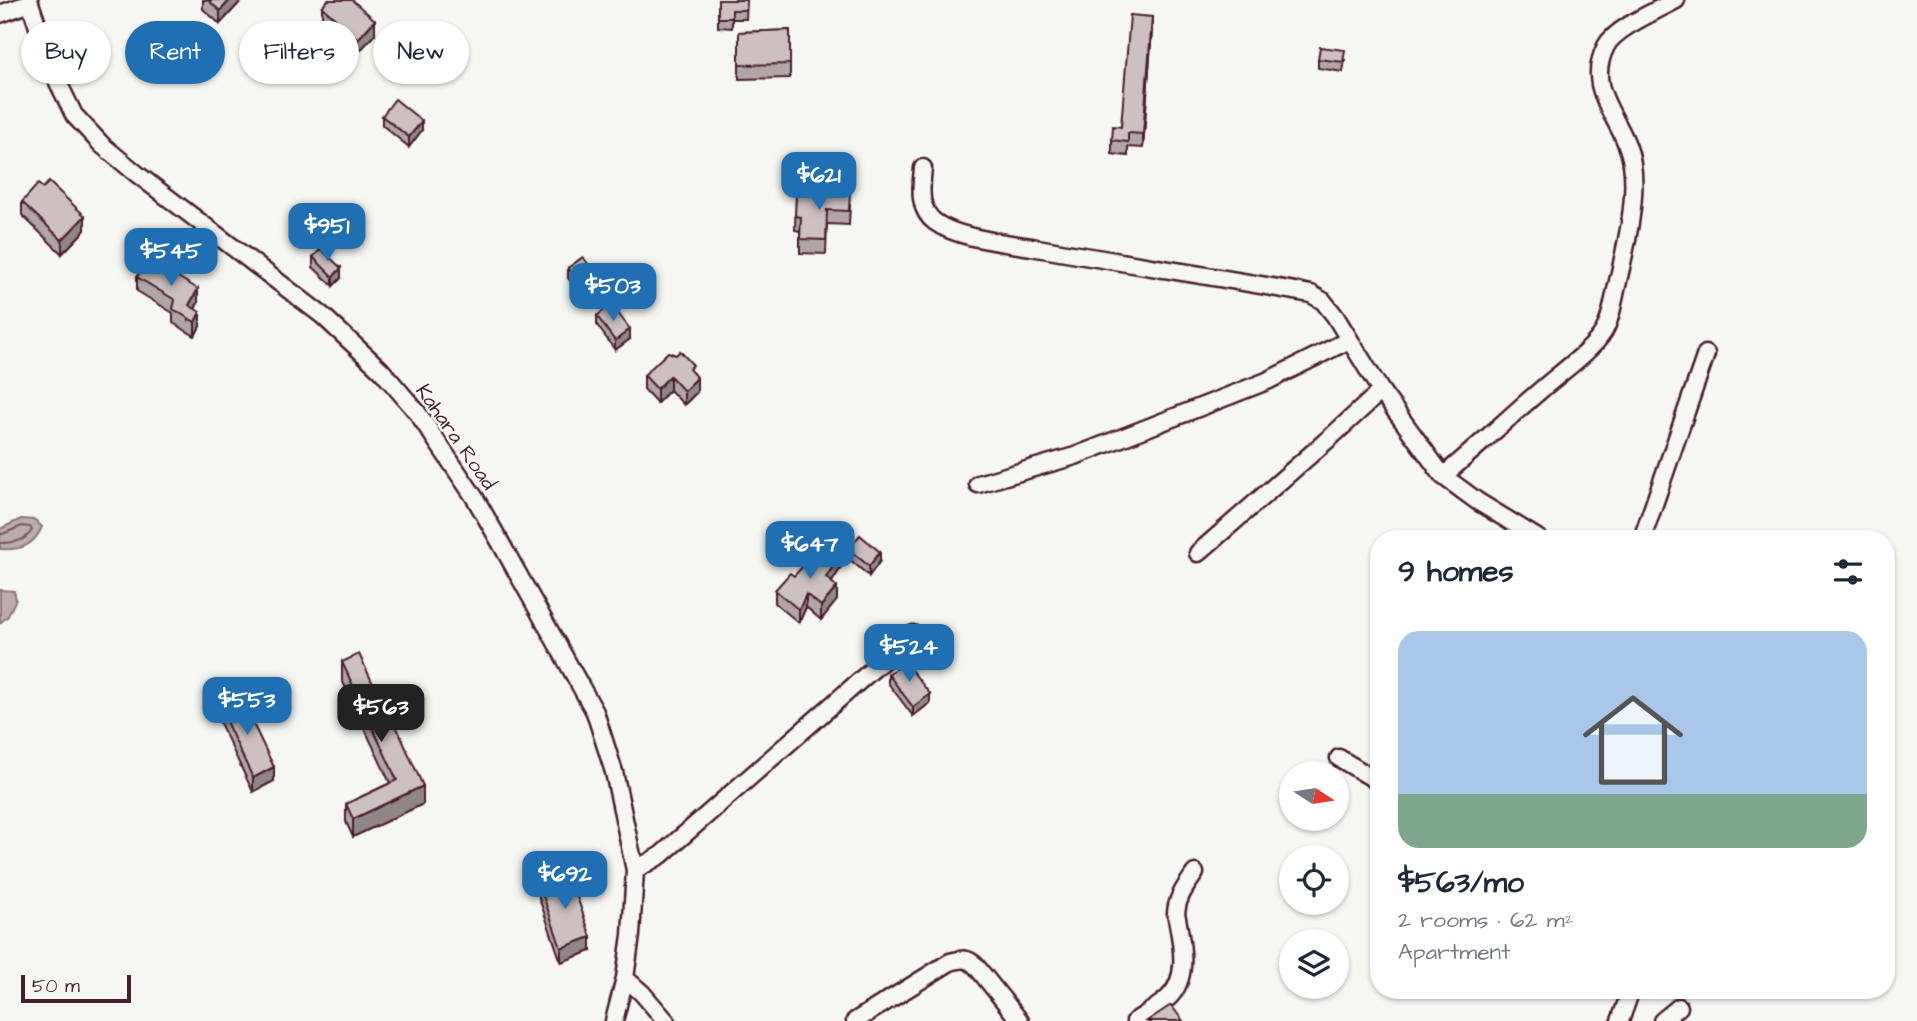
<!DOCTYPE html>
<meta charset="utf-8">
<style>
body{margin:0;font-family:"Architects Daughter",sans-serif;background:#f6f6f7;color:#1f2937;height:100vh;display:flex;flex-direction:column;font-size:26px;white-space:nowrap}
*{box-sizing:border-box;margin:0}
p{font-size:23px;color:#747a83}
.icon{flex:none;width:38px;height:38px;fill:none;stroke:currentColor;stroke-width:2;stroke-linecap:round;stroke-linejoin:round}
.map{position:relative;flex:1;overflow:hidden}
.side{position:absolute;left:1370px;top:530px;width:525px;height:469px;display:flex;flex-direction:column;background:#fff;border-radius:28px;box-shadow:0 2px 5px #0004}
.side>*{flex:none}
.guide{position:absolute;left:21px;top:21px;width:665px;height:63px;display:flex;gap:14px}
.needle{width:46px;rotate:102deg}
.tools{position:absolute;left:1279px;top:761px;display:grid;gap:14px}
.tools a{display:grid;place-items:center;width:70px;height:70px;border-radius:50%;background:#fff;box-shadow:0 2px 5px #0004;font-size:35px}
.scale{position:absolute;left:21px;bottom:18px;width:110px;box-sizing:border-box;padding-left:7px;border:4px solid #4a1f2b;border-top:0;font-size:19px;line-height:24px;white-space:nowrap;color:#4a1f2b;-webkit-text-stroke:5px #f6f6f2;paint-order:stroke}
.price{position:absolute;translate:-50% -60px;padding:0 16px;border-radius:14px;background:#1f6fb2;color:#fff;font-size:23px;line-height:46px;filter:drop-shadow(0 2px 4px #0008)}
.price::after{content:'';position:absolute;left:50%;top:42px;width:21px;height:16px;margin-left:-10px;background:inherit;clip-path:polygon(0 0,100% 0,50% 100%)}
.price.on{background:#222;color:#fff}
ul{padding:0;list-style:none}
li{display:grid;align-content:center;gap:14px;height:371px;padding:0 28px}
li+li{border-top:2px solid #e0e1e3}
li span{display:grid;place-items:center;height:217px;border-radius:21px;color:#555}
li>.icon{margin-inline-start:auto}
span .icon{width:126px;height:126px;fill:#fffc;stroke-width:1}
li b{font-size:30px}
h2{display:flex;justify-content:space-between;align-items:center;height:84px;padding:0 28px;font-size:30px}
.pill{padding:0 24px;border-radius:32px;background:#fff;box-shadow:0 2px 5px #0004;font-size:24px;line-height:63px}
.pill.on{background:#1f6fb2;color:#fff}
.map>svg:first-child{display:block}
</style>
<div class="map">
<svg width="1917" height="1021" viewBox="0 0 1917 1021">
<rect width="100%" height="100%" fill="#f6f6f2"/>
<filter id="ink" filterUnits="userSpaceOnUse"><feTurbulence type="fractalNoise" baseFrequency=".0143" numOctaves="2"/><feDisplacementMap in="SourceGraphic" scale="14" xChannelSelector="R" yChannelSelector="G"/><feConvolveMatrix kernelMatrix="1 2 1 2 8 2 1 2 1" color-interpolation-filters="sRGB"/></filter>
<g filter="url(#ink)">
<path fill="#bbadae" stroke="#8e747a" stroke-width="2" d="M21,519L35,520L42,527C33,547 20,550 0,549V529Z
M0,590L14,591L16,599L8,616L0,623Z"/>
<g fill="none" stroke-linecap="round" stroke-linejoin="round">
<path stroke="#77585f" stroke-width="2" d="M0,535L22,526L30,527L32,530C25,542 13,543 0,543"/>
<defs>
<path id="minor" d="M29,0L53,72L74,115L102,145L137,174L323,316L381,370L417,412L475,498L499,540L595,712L614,772L635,870L631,935L625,978L614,1021
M0,14L30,3
M923,168C921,188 918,209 935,222C958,239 1009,243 1037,248C1128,264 1220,277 1311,294L1323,301L1335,316L1381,391L1443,476L1477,501L1539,539
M1443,476C1477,448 1509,417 1542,389C1560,373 1593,350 1604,331C1611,319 1613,303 1616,290C1624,254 1638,201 1632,164C1626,120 1582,93 1606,46C1615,28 1658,10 1676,0
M978,484L1075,456L1267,381L1349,340
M1642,539L1706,354
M1198,553L1333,435L1381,391
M1339,758L1379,782
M635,870L661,855L913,634
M625,978L642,993L666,1021
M855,1021L950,962C961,959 967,957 976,966L1020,1021
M1135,1021C1146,1014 1158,1007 1167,999C1191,978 1181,940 1176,913C1177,897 1186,886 1195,873
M1620,1021L1631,990
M1662,1021L1679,1007"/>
</defs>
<use href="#minor" stroke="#4a1f2b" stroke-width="21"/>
<use href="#minor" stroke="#f6f6f2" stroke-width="16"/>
</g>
<path fill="#afa6a5" stroke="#4a1f2b" stroke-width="2" d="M203,0H242L220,24L203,9Z
M718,0H747L746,19H732V28L718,27Z
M322,7L375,34L358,53L322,21Z
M790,30V78L739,79V32Z
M1152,30L1143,148L1128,147V156L1112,154V140L1121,127Z
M1318,59L1345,60L1343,72L1318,68Z
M382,116L422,130L409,147L382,125Z
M43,188L85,230L62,254L22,215V202Z
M796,195L850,205L849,225L827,224L826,254L800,253V231L795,230Z
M313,257L341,278L333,286L313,267Z
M568,268L602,291L587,303L568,278Z
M137,277L198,303L195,309L200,326L195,336L173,323V313L137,291Z
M597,316L630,339L615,350L597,325Z
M693,373L697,392L684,405L670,390L657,403L644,389V375Z
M848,549L880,561L869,576L848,558Z
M840,569L832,582L837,600L821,620L806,607L799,623L775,603V590L794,576Z
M342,662L388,716L398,732L423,804L353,837L346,822V804L390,783L342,680Z
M888,674L930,703L913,716L888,683Z
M219,707L274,781L253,792L219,721Z
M539,884L591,951L561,962L539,898Z"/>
<path fill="#8f8786" stroke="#4a1f2b" stroke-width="2" d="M230,0H242L220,24V11Z
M1152,17V30L1143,148V134Z
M375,20V34L358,53V39Z
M422,121V130L409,147V137Z
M85,216V230L62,254V240Z
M341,268V278L333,286V277Z
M602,282V291L587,303V293Z
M198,289V303L189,319V305Z
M200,312V326L195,336V322Z
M630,329V339L615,350V341Z
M670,376V390L657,403V389Z
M697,378V392L684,405V391Z
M880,552V561L869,576V566Z
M840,556V569L826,591V577Z
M837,587V600L821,620V606Z
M806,594V607L799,623V610Z
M930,694V703L913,716V707Z
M274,767V781L253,792V778Z
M423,786V804L353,837V819Z
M591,937V951L561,962V948Z"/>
<path fill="#ccc1c0" stroke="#4a1f2b" stroke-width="2" d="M208,0H230L220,11Z
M328,0H352L375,20L358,39L322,7Z
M718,0H746V10H732V18H718Z
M1130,15L1152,17L1143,134L1128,133V142L1112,140L1113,126L1121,127Z
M790,30V64L739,65V32Z
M1320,47L1345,50L1343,62L1318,59Z
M395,99L422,121L409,137L382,116Z
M49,182L85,216L62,240L22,202L38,184L43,188Z
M818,190L850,191L849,211L827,210L826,240L800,239L801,217L795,216L796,195H818Z
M321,249L341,268L333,277L313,257Z
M583,257L602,282L587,293L568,268Z
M148,259L198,289L189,305L200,312L195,322L173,309L175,300L137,277Z
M611,304L630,329L615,341L597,316Z
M680,351L693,365L689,369L697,378L684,391L670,376L657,389L644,375L668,352L676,355Z
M860,535L880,552L869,566L848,549Z
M826,547L840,556L826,577L837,587L821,606L806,594L799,610L775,590L790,573L794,576L812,556L818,560Z
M359,654L388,716L393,714L398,726L397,728L423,786L353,819L346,804L397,780L342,662Z
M905,662L930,694L913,707L888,674Z
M240,697L274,767L253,778L219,707Z
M569,874L591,937L561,948L539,884Z
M1171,1005L1183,1021H1147Z"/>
</g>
<g text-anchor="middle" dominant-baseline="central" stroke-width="5" stroke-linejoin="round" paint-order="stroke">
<g font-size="21" fill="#4a1f2b" stroke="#f6f6f2">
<text transform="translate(456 437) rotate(55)">Kahara Road</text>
</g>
</g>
</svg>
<div class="tools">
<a><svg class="needle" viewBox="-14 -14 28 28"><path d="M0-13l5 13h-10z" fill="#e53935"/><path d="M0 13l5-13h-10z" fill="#747a83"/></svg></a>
<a><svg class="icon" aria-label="locate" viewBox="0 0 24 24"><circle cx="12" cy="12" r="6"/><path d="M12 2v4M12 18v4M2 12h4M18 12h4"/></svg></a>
<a><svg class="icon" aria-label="layers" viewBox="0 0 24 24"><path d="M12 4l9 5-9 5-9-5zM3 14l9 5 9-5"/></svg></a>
</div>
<div class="scale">50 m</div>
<b class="price" style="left:819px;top:212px">$621</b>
<b class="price" style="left:327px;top:263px">$951</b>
<b class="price" style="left:171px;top:288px">$545</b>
<b class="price" style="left:613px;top:323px">$503</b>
<b class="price" style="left:810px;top:581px">$647</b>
<b class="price" style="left:909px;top:684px">$524</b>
<b class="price" style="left:247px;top:737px">$553</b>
<b class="price on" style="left:381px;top:744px">$563</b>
<b class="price" style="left:565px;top:911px">$692</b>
<div class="guide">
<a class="pill">Buy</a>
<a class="pill on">Rent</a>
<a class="pill">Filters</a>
<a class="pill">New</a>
</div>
<section class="side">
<h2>9 homes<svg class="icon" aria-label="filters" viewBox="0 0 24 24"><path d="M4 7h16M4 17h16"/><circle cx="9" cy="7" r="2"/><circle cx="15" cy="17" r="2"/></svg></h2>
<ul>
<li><span style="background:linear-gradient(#a9c7e8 75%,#7fa58c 0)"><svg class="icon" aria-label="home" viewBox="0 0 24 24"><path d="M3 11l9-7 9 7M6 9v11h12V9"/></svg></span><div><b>$563/mo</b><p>2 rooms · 62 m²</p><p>Apartment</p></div></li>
</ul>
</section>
</div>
